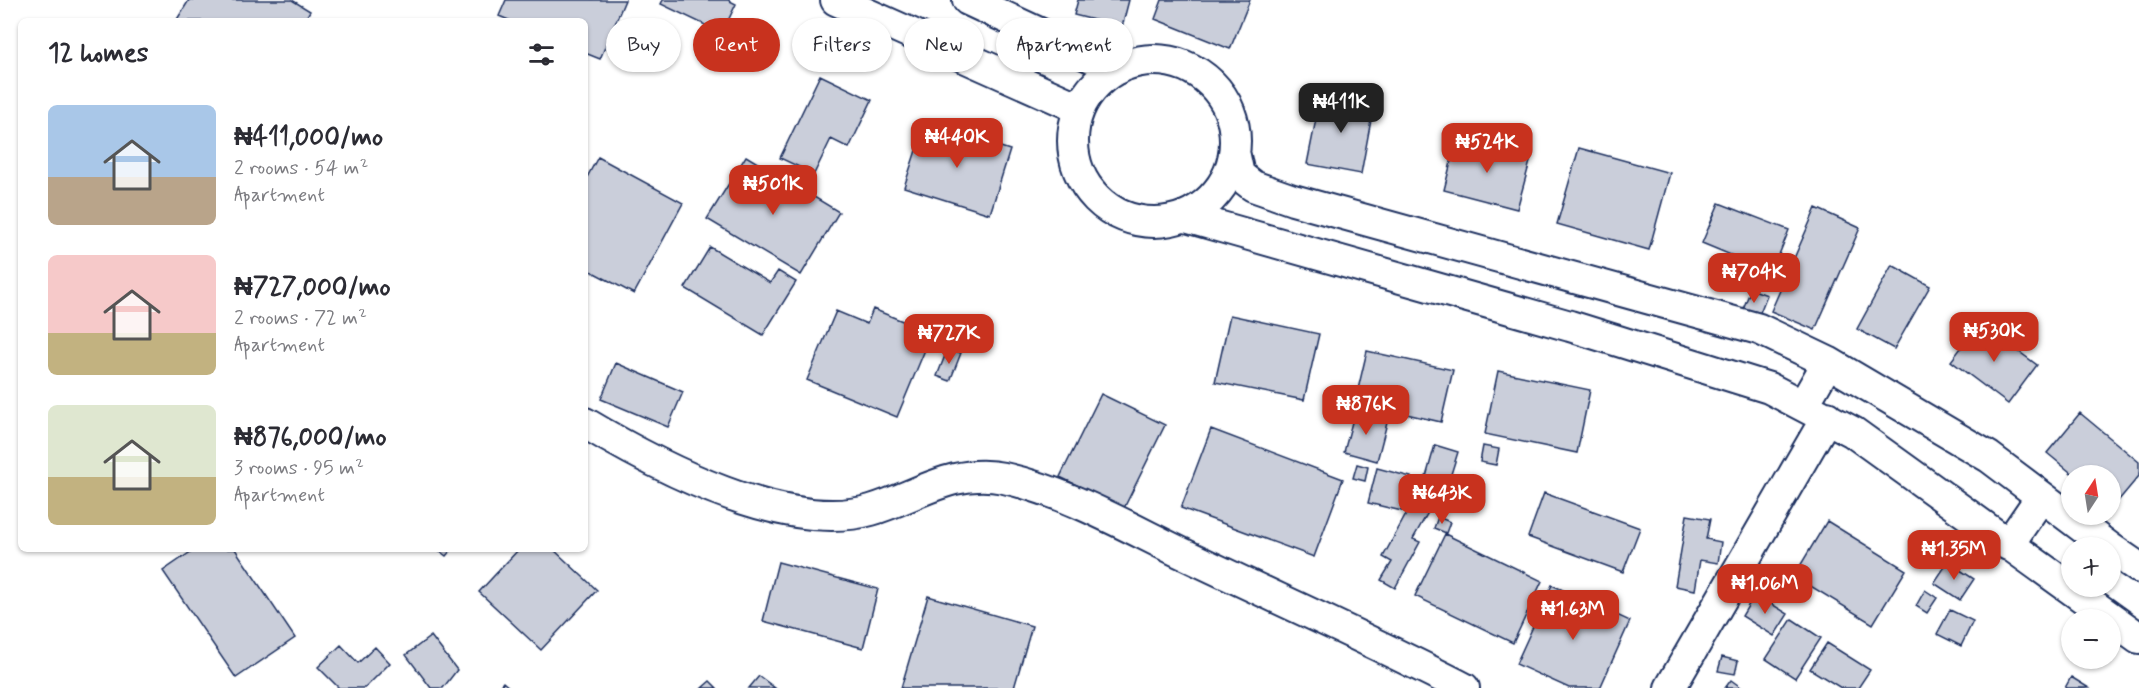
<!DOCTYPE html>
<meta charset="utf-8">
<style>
body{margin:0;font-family:Mynerve,sans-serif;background:#f2f2f3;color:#2b2b33;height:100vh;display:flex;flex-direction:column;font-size:22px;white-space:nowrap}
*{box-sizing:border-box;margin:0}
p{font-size:20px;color:#7c7c81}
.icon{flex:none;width:33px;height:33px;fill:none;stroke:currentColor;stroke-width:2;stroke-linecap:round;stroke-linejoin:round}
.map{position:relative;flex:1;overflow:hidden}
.drawer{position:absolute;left:18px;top:18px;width:570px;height:534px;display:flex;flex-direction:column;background:#fff;border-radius:9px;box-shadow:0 2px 4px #0004}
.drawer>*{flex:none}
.banner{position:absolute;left:606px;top:18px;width:570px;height:54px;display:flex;gap:12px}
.needle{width:39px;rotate:12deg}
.fabs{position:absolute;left:2061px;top:465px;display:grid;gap:12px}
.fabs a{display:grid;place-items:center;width:60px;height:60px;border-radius:50%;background:#fff;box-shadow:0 2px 4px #0004;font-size:30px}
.price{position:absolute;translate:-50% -51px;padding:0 14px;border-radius:12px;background:#c8321e;color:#fff;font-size:20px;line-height:39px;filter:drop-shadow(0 2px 3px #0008)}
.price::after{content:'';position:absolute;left:50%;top:36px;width:18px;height:14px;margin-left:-9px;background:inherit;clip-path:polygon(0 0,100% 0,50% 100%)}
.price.active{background:#222;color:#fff}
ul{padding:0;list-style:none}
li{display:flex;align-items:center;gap:18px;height:150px;padding:0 30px}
li span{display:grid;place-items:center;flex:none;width:168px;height:120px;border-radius:9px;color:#555}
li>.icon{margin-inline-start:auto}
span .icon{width:72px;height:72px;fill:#fffc;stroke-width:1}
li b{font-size:26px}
h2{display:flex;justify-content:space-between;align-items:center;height:72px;padding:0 30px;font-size:26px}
.tag{padding:0 21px;border-radius:27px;background:#fff;box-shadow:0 2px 4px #0004;font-size:21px;line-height:54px}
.tag.active{background:#c8321e;color:#fff}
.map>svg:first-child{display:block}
</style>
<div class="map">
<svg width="2139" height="688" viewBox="0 0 2139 688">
<rect width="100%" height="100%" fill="#fff"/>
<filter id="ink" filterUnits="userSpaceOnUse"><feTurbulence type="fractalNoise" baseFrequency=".0167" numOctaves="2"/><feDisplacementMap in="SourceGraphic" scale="12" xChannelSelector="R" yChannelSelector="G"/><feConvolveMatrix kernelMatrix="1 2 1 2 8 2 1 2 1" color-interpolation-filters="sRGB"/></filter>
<g filter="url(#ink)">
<path fill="#caceda" stroke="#1b2f5e" stroke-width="1.5" d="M189,0H292L310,11L304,21H176Z
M506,0H625L600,59L585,53V21H511L499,16Z
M663,0H728L736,4L722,33L661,4Z
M1078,0H1129L1122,27L1074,15Z
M1162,0H1250L1230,49L1155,19Z
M820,75L872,100L849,148L831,139L814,174L780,158Z
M1321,94L1374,104L1361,174L1307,164Z
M925,123L1010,150L990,214L904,187Z
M1457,138L1531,158L1517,209L1444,190Z
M1579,148L1670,173L1649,250L1557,224Z
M746,156L839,212L801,275L707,219Z
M598,157L683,203L634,294L585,268V181Z
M1719,203L1789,230L1772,272L1702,243Z
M1816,208L1860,228L1815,330L1771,311Z
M710,247L770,283L778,271L796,282L763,335L685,288Z
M1892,265L1930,286L1894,349L1857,329Z
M1751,289L1767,295L1757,320L1741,314Z
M873,309L932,333L897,417L807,380L836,311L867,324Z
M1230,315L1319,334L1304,400L1215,382Z
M1980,323L2037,365L2008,404L1951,361Z
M948,348L961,353L950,381L937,376Z
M1367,351L1453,370L1441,422L1355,402Z
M616,363L683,392L668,427L601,399Z
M1498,371L1590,390L1577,453L1485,434Z
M1101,394L1165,425L1124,508L1060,477Z
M1355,411L1388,419L1377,461L1344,452Z
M2080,413L2139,462V476L2113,507L2110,505V476H2075L2047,453Z
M1211,429L1343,479L1314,557L1181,508Z
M1435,445L1458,452L1446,490L1424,484Z
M1483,446L1499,449L1496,465L1480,462Z
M1357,464L1368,467L1365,481L1353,478Z
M1377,468L1411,477L1402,511L1368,503Z
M1544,493L1640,528L1623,572L1528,537Z
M1415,498L1431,507L1413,539L1420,542L1395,588L1381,580L1392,562L1383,557Z
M1687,515L1710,519L1706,539L1721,542L1718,563L1700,560L1695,590L1675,586Z
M1438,517L1450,522L1446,533L1434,528Z
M1827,521L1906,570L1873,624L1794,576Z
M1445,534L1542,581L1513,643L1415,596Z
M195,549H235L295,638L236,678L163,571Z
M437,549H452L446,556Z
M519,549H553L597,590L541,650L479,592Z
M778,562L878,589L863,648L763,621Z
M1948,562L1974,579L1960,600L1934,583Z
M1552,585L1630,621L1600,688H1569L1516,664Z
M1925,590L1937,598L1927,613L1916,606Z
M1755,594L1788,614L1774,636L1742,616Z
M928,596L1032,626L1014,688H901Z
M1950,610L1973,621L1961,646L1937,634Z
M1792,619L1821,638L1795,678L1766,659Z
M431,636L457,670L443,688H431L406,655Z
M1827,643L1870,670L1858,688H1841L1810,669Z
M341,645L358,663L375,647L390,663L365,688H339L318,667Z
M1722,657L1738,661L1735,674L1718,671Z
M759,676L775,688H749Z
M2071,677L2089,688H2065Z
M1731,680L1742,688H1725Z
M710,681L717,688H702Z
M503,682L510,688H498Z"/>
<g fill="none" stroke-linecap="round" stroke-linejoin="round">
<defs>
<path id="street" d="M836,0L1079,108
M968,0L1117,69
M1073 141a81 81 0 1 1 162 0a81 81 0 1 1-162 0Z
M1235,156L1239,175L1253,186L1293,200L1759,329L1828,362L1989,457L2110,548
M1186,217L1570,326L1769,388L1853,432L2139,638
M1804,404L1828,362
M585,423C657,466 786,534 871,510C916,497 953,467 1004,478C1068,492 1129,528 1188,556C1280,600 1373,641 1464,688
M2008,545L2041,497
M2110,548L2139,568
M1670,688L1827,417"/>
</defs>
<use href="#street" stroke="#1b2f5e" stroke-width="34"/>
<use href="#street" stroke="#fff" stroke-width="30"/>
</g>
</g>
</svg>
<div class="fabs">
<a><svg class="needle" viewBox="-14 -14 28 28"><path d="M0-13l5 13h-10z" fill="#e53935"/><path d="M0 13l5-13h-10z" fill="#7c7c81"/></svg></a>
<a>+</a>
<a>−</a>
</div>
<b class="price active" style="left:1341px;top:134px">₦411K</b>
<b class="price" style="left:957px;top:169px">₦440K</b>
<b class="price" style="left:1487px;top:174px">₦524K</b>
<b class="price" style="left:773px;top:216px">₦501K</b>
<b class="price" style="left:1754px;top:304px">₦704K</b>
<b class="price" style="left:1994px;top:363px">₦530K</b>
<b class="price" style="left:949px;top:365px">₦727K</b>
<b class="price" style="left:1366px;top:436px">₦876K</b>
<b class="price" style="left:1442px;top:525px">₦643K</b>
<b class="price" style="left:1954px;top:581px">₦1.35M</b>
<b class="price" style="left:1765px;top:615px">₦1.06M</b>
<b class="price" style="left:1573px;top:641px">₦1.63M</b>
<div class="banner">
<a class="tag">Buy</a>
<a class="tag active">Rent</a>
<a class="tag">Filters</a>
<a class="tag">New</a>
<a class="tag">Apartment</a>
</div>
<section class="drawer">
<h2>12 homes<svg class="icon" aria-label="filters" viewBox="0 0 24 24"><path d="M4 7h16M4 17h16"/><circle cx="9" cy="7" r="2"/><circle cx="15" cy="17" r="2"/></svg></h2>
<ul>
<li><span style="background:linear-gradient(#a9c7e8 60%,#b9a48a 0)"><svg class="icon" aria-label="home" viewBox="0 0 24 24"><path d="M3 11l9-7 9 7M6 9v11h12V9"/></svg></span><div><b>₦411,000/mo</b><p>2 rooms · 54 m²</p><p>Apartment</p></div></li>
<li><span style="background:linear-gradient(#f6c9c9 65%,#c2b280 0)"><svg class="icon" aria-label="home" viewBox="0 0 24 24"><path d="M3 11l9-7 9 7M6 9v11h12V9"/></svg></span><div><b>₦727,000/mo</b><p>2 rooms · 72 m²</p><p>Apartment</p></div></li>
<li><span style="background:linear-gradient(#dfe7d0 60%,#c2b280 0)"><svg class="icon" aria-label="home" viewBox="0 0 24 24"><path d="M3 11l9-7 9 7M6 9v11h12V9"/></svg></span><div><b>₦876,000/mo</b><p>3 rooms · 95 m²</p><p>Apartment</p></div></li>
</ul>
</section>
</div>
